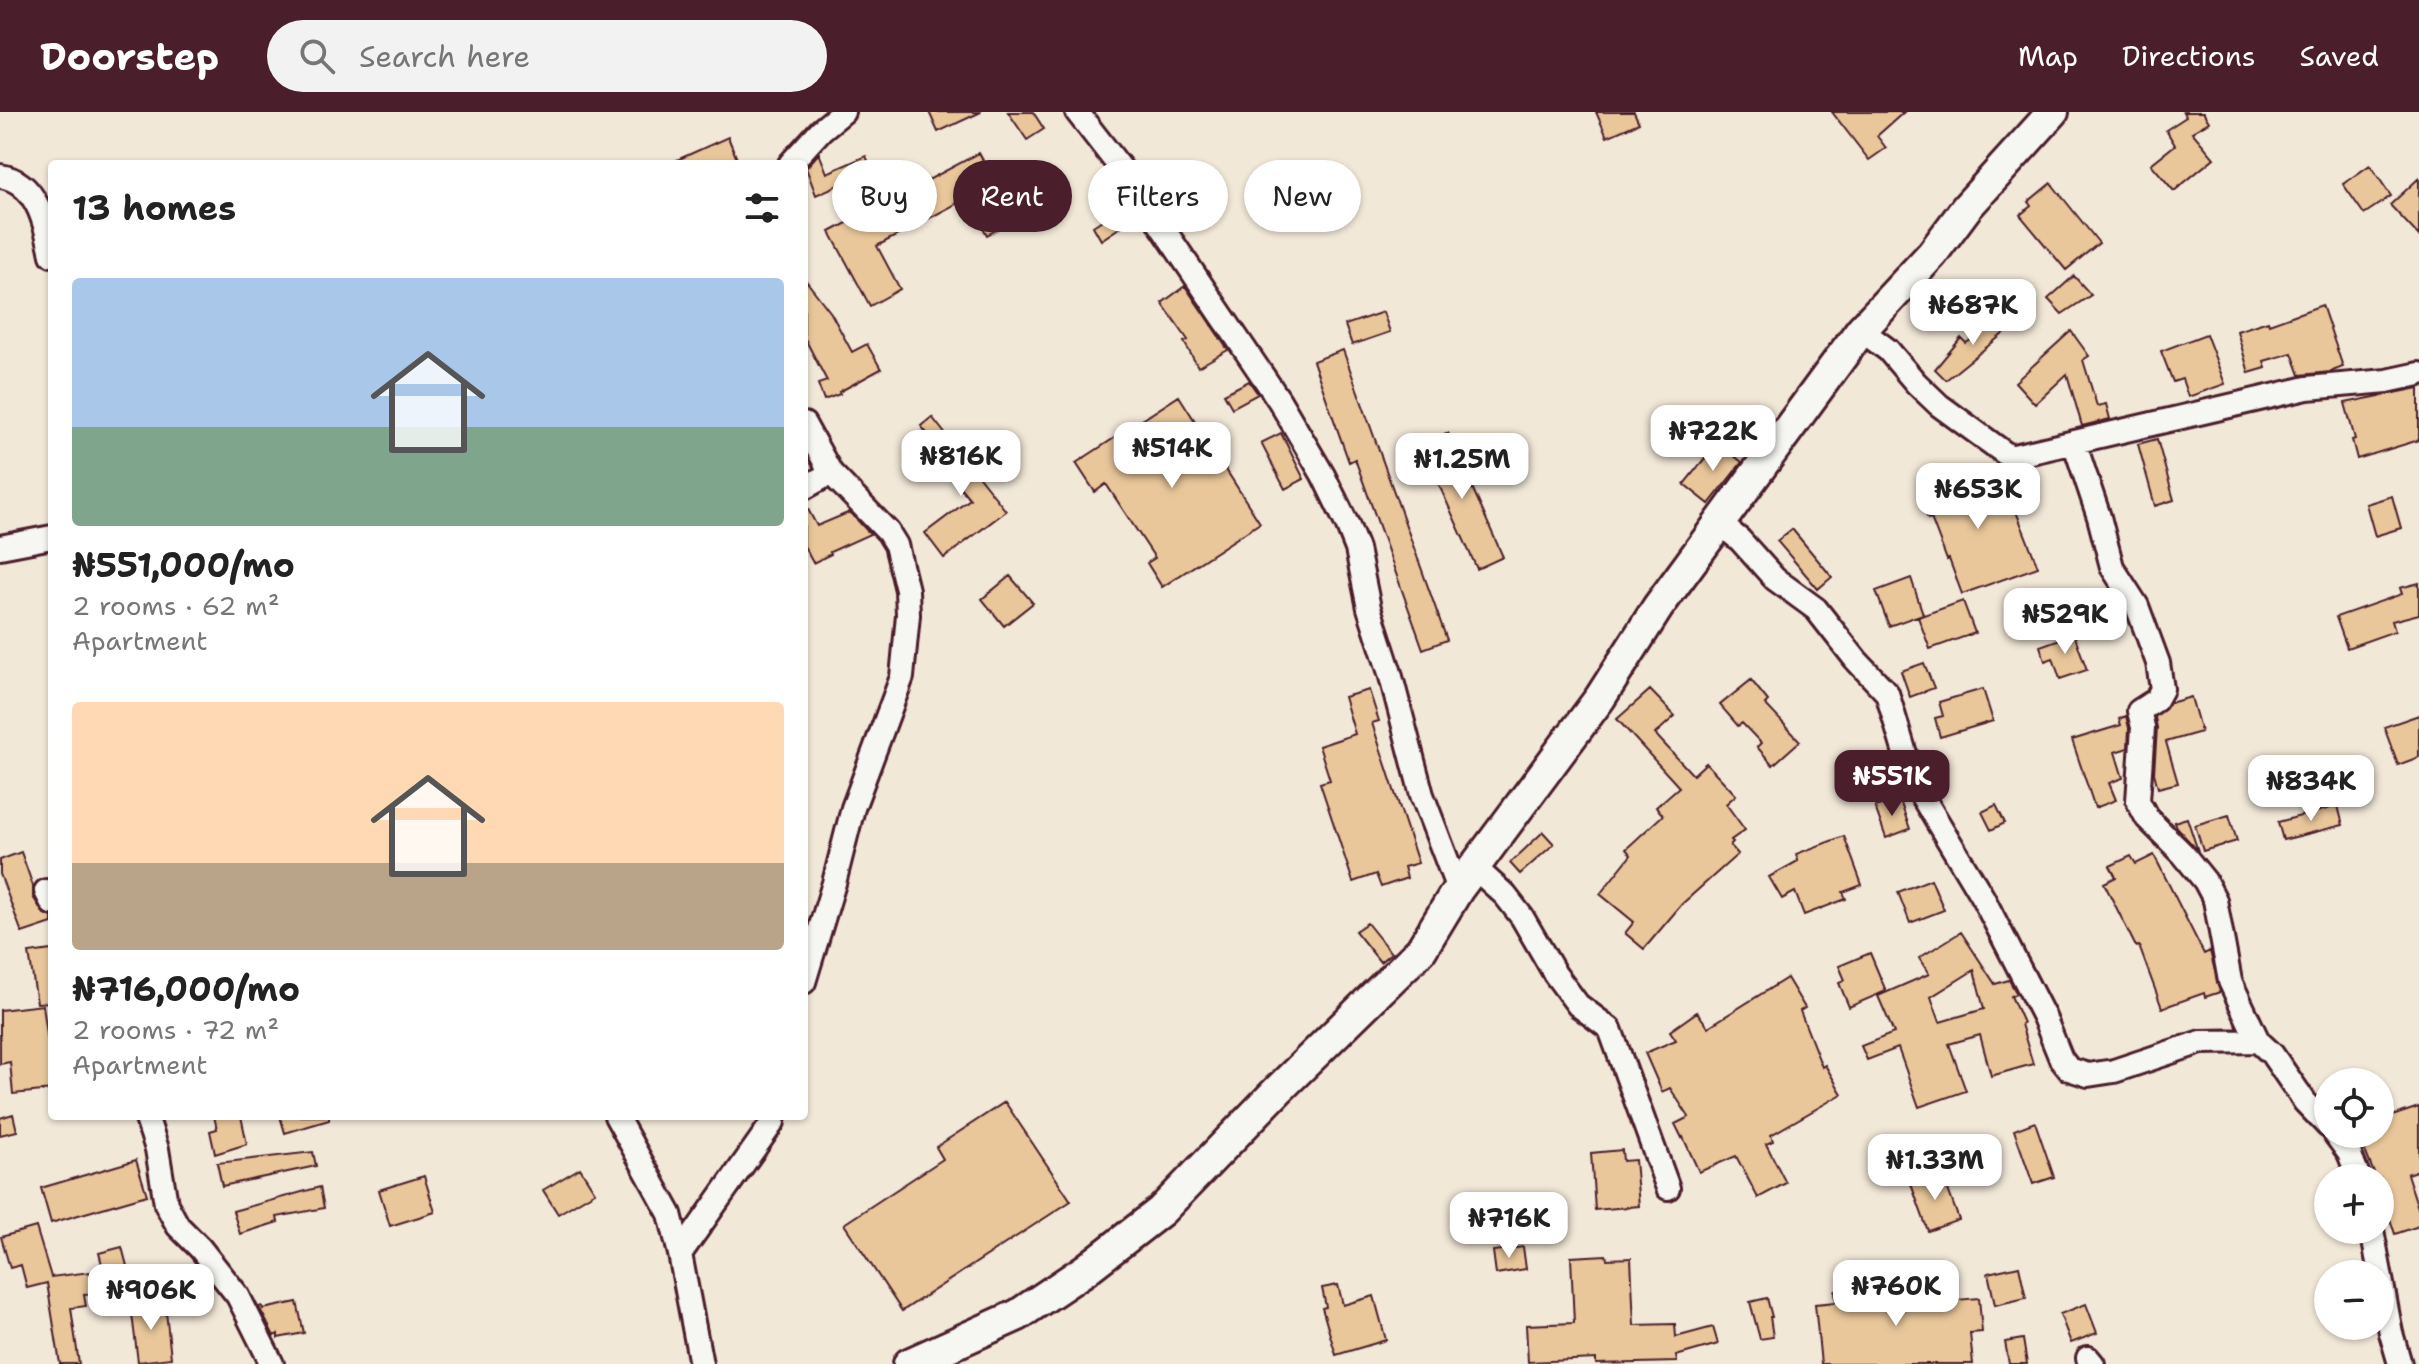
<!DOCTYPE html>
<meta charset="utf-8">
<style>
body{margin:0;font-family:"Shantell Sans",sans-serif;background:#f2f2f2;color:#222;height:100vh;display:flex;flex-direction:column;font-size:30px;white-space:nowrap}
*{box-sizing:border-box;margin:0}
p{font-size:26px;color:#767676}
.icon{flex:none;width:44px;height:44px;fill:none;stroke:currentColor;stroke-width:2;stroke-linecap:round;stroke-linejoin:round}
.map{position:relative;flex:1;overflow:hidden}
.drawer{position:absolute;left:48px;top:48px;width:760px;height:960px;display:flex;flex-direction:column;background:#fff;border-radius:8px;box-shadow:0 2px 6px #0004}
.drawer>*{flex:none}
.hud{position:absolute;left:832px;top:48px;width:760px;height:72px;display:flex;gap:16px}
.buttons{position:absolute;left:2314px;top:956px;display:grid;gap:16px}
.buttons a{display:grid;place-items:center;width:80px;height:80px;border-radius:50%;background:#fff;box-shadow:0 2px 6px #0004;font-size:40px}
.price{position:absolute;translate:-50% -68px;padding:0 18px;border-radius:16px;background:#fff;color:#222;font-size:26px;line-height:52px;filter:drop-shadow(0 2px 4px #0008)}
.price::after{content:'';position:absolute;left:50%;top:48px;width:24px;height:18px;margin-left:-12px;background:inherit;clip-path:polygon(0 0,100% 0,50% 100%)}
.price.active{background:#4a1f2b;color:#fff}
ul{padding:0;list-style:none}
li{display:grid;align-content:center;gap:16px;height:424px;padding:0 24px}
li span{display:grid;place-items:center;height:248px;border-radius:8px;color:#555}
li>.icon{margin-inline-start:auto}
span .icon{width:144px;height:144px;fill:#fffc;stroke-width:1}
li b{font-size:34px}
h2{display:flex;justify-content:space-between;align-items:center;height:96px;padding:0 24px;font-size:34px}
.pill{padding:0 28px;border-radius:36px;background:#fff;box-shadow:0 2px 6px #0004;font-size:28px;line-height:72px}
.pill.active{background:#4a1f2b;color:#fff}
header{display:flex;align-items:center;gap:48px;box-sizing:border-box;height:112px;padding:0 40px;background:#4a1f2b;color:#fff}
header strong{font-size:38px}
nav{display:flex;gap:44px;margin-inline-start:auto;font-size:28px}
.search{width:560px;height:72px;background:#f2f2f2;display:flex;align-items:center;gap:20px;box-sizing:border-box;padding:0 28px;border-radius:44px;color:#767676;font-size:30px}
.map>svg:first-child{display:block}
</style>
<header>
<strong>Doorstep</strong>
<div class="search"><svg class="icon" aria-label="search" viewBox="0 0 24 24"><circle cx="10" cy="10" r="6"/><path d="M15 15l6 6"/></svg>Search here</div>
<nav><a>Map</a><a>Directions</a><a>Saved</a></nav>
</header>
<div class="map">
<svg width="2419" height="1252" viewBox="0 0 2419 1252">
<rect width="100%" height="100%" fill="#f2e8d8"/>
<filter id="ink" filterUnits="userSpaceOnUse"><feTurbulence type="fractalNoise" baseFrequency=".0125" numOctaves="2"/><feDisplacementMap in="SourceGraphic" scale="16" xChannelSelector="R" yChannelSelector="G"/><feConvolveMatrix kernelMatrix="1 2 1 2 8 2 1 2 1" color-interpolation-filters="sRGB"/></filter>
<g filter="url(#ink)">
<path fill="#e9c79b" stroke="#4a1f2b" stroke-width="2" fill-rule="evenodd" d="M929,0H981L938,20Z
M1008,0H1033L1044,17L1027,28Z
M1596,0H1634L1639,11L1607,25Z
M1832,0H1904L1877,24L1886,36L1869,48Z
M2183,0H2203L2209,10L2192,20L2214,46L2174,79L2151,52L2175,33L2166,18L2186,5Z
M728,25L737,47L727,52H668Z
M819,41L827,61L866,44L872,58L816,83L806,56Z
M979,41L1015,108L987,123L967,86L877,134L900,177L870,194L830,120Z
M2370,53L2391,84L2364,102L2343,72Z
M2419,66V124L2390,93Z
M2051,71L2099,131L2066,158L2020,103L2031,94L2028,90Z
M1128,91L1137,104L1101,128L1093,114Z
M2074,164L2091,183L2062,202L2048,187Z
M804,166L831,201L852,240L867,232L881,257L839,280L840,282L824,288L818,272L827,269L804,225Z
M1185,174L1228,238L1198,255L1184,230L1188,228L1162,191Z
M2322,193L2343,255L2330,260L2300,263L2292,241L2264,249L2266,256L2249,261L2237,219L2268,209L2269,212Z
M1383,200L1390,220L1352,233L1345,213Z
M2013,201L2019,209L1946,268L1935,257L1961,226L1966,231Z
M2071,219L2089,244L2083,248L2097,294L2106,292L2110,307L2082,314L2067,262L2035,292L2015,270Z
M2206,222L2225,272L2188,285L2182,267L2173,270L2161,239Z
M1343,238L1447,528L1423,537L1355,347L1349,350L1313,249Z
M1249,269L1258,282L1232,296L1224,282Z
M2419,276V328L2357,347L2352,328L2355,327L2345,291Z
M1179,284L1260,411L1162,475L1147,451L1155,446L1106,372L1095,380L1076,351Z
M932,305L1006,399L944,446L925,421L970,387L940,351L947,346L921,314Z
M1281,321L1304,367L1285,377L1261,331Z
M1448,321L1503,445L1477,457L1421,333Z
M2157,327L2174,388L2155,394L2138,332Z
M1717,331L1742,350L1709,392L1684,372Z
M1988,356L2002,396L2013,392L2038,455L1962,482L1949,447L1947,448L1931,406L1928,407L1918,380Z
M2392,384L2401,416L2375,424L2366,392Z
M804,390L817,414L850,400L870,422L830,440L831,442L813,451L804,434Z
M1792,417L1832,465L1818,477L1777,429Z
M1010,464L1033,491L1004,514L982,487Z
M1911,466L1923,502L1889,514L1876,479Z
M2419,471V502L2392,509L2395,519L2347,536L2336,505L2402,482L2400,476Z
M1963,489L1975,521L1930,537L1918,505Z
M2074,522L2087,558L2060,567L2053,546L2045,549L2040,534Z
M1924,551L1934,576L1910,585L1901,559Z
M1751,568L1768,589L1765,592L1800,629L1773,653L1757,635L1761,631L1742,611L1738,614L1720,593Z
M1983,577L1993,609L1940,625L1935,606L1943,604L1939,590Z
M1369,578L1379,609L1372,611L1418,751L1404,755L1407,766L1381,775L1376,762L1353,770L1320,671L1330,668L1319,634L1355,622L1344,585Z
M1650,578L1675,604L1655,622L1693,663L1706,651L1736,683L1726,692L1745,718L1731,728L1733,730L1730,733L1738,742L1682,792L1644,837L1625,821L1634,810L1600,782L1631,743L1626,737L1663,703L1656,695L1679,675L1617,607Z
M2191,585L2201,620L2166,630L2178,671L2158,676L2154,661L2157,616L2155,605L2170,591Z
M2419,603V645L2398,653L2384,615Z
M2126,604L2129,616L2128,636L2115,640L2123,666L2109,671L2116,688L2095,696L2072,628L2121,613L2119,607Z
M1899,686L1910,717L1886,726L1875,695Z
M1996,693L2005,711L1991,718L1982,700Z
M2338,694L2343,713L2283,728L2278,710Z
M2229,703L2237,729L2203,739L2195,713Z
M2187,706L2198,739L2176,715L2174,710Z
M1543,720L1554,732L1520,762L1510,751Z
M1844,724L1862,773L1843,780L1846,787L1804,803L1795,780L1782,787L1769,765L1798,749L1796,742Z
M21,740L33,774V785L44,802L52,805V811L22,821L0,762V748Z
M2154,743L2204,842L2210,839L2220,880L2205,885L2204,881L2162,896L2139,834L2136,835L2104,771L2116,765L2110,754L2131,744L2136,752Z
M1931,767L1944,798L1910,811L1898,780Z
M1367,811L1391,841L1380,850L1355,819Z
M1961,820L1995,872L2009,868L2017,882L2011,884L2023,911L2021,912L2033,952L1991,964L1980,923L1949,932L1966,979L1919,995L1898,936L1867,948L1861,934L1894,921L1878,884L1929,862L1919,846ZM1974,858L1984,897L1940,910L1931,885Z
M52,838V890L37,891L29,841Z
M1870,841L1886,879L1849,895L1839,871L1845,868L1839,854Z
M1787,866L1805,896L1800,899L1822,955L1825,953L1842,982L1771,1023L1773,1029L1766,1032L1786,1071L1758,1086L1736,1044L1699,1060L1683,1025L1682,1026L1675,1012L1689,1005L1670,976L1662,980L1645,941L1676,928L1670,919L1697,900L1708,915Z
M43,893L50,944L52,943V978L13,982L10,950L0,952V898Z
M1005,990L1071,1089L902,1199L844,1112L943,1047L936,1035Z
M2419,995V1058L2407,1062L2419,1099V1114L2395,1122L2380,1077V1066H2376L2358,1022H2380V1008Z
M13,1002L17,1019L0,1023V1006Z
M214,1004H241L247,1032L215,1042L210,1019L217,1017Z
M280,1004H329V1008L285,1021Z
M2035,1010L2054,1065L2033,1072L2014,1018Z
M1622,1038L1623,1049L1635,1048L1639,1094L1595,1098L1591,1041Z
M313,1040L316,1054L222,1074L217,1051Z
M136,1048L147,1083L51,1111L41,1076Z
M580,1056L595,1080L558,1102L543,1078Z
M1942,1061L1959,1108L1928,1119L1911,1072Z
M424,1064L435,1100L390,1114L379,1078Z
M320,1075L324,1096L277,1105L278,1110L240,1122L233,1099Z
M36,1115L51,1165L90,1160L94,1182L84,1183L86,1194L71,1196L79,1252H60L47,1171L27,1176L21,1153L10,1156L1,1125Z
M122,1135L127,1154L104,1160L99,1141Z
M1523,1135L1526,1157L1496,1162L1493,1139Z
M1606,1143L1607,1147L1631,1146L1634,1213L1675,1212L1676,1225L1713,1215L1718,1232L1676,1244L1677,1250L1596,1252V1247L1528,1250L1526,1213L1574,1211L1571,1145Z
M2019,1154L2026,1186L1995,1193L1988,1161Z
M1920,1171L1922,1191L1979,1186L1982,1220L1970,1221L1973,1252H1821L1815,1192L1836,1190L1835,1179Z
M1338,1173L1343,1193L1374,1184L1386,1228L1336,1243L1322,1196L1326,1195L1322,1176Z
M1767,1186L1772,1205H1770L1773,1225L1760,1227L1750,1190Z
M165,1190L171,1246L138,1250L131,1194Z
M297,1190L304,1221L278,1226V1222L274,1224L259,1195L262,1194L263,1197Z
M2086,1192L2097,1221L2071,1231L2060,1202Z
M2023,1227L2027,1252H2009L2005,1230Z"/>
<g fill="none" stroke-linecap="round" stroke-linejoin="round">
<defs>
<path id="street" d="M1077,0L1133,72L1279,288L1323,363L1347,412L1357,437L1369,496L1390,561L1422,683L1458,777
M790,52L821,18L843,0
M0,64C37,69 46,113 52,143
M1861,218L1888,238L1916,271L1939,293L2010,345L2307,276L2387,269L2419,262
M804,312L831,361L888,420L896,433L907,478L908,503L902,565L853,696L834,771L804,870
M2074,330L2099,405L2112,455L2137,494L2158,551L2162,577L2156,588L2139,599L2143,615L2138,689L2147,706L2183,742L2205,769L2215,788L2230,869L2258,929L2272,942L2305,990L2328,1014
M804,376L831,361
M1719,411L1740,428L1775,467L1816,497L1856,548L1887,581L1906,645L1919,679L1983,786L2044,905L2061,947L2069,957L2088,963L2114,959L2201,930L2258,929
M0,435L52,425
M1474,755L1505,783L1522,805L1555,862L1578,893L1610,917L1668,1076
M46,779L52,791
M146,1004L157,1037L166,1092L178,1114L200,1136L238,1184L272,1252
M616,1004L670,1102L680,1142L701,1252
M2335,1022L2349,1041L2359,1066
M2372,1118L2391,1221L2400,1252
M680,1142L773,1010L774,1004
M2088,1246L2093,1252"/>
<path id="secondary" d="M909,1252L1018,1203L1085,1158L1161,1099L1277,979L1421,838L1458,777L1600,586L1658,495L1861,218L1932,142L1967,95L2053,0"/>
</defs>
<use href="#street" stroke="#4a1f2b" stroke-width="28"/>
<use href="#secondary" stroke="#4a1f2b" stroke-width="36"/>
<use href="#street" stroke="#f6f6f2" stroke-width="22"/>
<use href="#secondary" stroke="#f6f6f2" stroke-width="30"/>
</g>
</g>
</svg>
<div class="buttons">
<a><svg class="icon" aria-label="locate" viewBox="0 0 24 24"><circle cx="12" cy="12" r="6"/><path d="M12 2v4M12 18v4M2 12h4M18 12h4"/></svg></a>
<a>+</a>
<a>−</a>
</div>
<b class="price" style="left:1973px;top:235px">₦687K</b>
<b class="price" style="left:1713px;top:361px">₦722K</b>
<b class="price" style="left:1172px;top:378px">₦514K</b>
<b class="price" style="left:961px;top:386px">₦816K</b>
<b class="price" style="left:1462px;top:389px">₦1.25M</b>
<b class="price" style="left:1978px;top:419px">₦653K</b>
<b class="price" style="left:2065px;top:544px">₦529K</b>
<b class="price active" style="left:1892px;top:706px">₦551K</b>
<b class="price" style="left:2311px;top:711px">₦834K</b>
<b class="price" style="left:1935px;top:1090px">₦1.33M</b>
<b class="price" style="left:1509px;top:1148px">₦716K</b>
<b class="price" style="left:1896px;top:1216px">₦760K</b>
<b class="price" style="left:151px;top:1220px">₦906K</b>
<div class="hud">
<a class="pill">Buy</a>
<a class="pill active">Rent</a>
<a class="pill">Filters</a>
<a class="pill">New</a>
</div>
<section class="drawer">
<h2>13 homes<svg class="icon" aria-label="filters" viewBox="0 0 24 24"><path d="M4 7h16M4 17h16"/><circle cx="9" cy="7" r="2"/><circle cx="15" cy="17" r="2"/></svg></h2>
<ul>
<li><span style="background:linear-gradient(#a9c7e8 60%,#7fa58c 0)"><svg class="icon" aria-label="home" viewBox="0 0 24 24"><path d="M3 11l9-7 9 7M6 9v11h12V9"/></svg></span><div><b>₦551,000/mo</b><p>2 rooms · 62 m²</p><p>Apartment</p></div></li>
<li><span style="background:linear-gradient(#ffd9b3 65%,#b9a48a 0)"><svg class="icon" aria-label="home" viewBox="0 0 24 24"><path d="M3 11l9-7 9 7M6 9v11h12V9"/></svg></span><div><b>₦716,000/mo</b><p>2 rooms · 72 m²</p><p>Apartment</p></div></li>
</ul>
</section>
</div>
